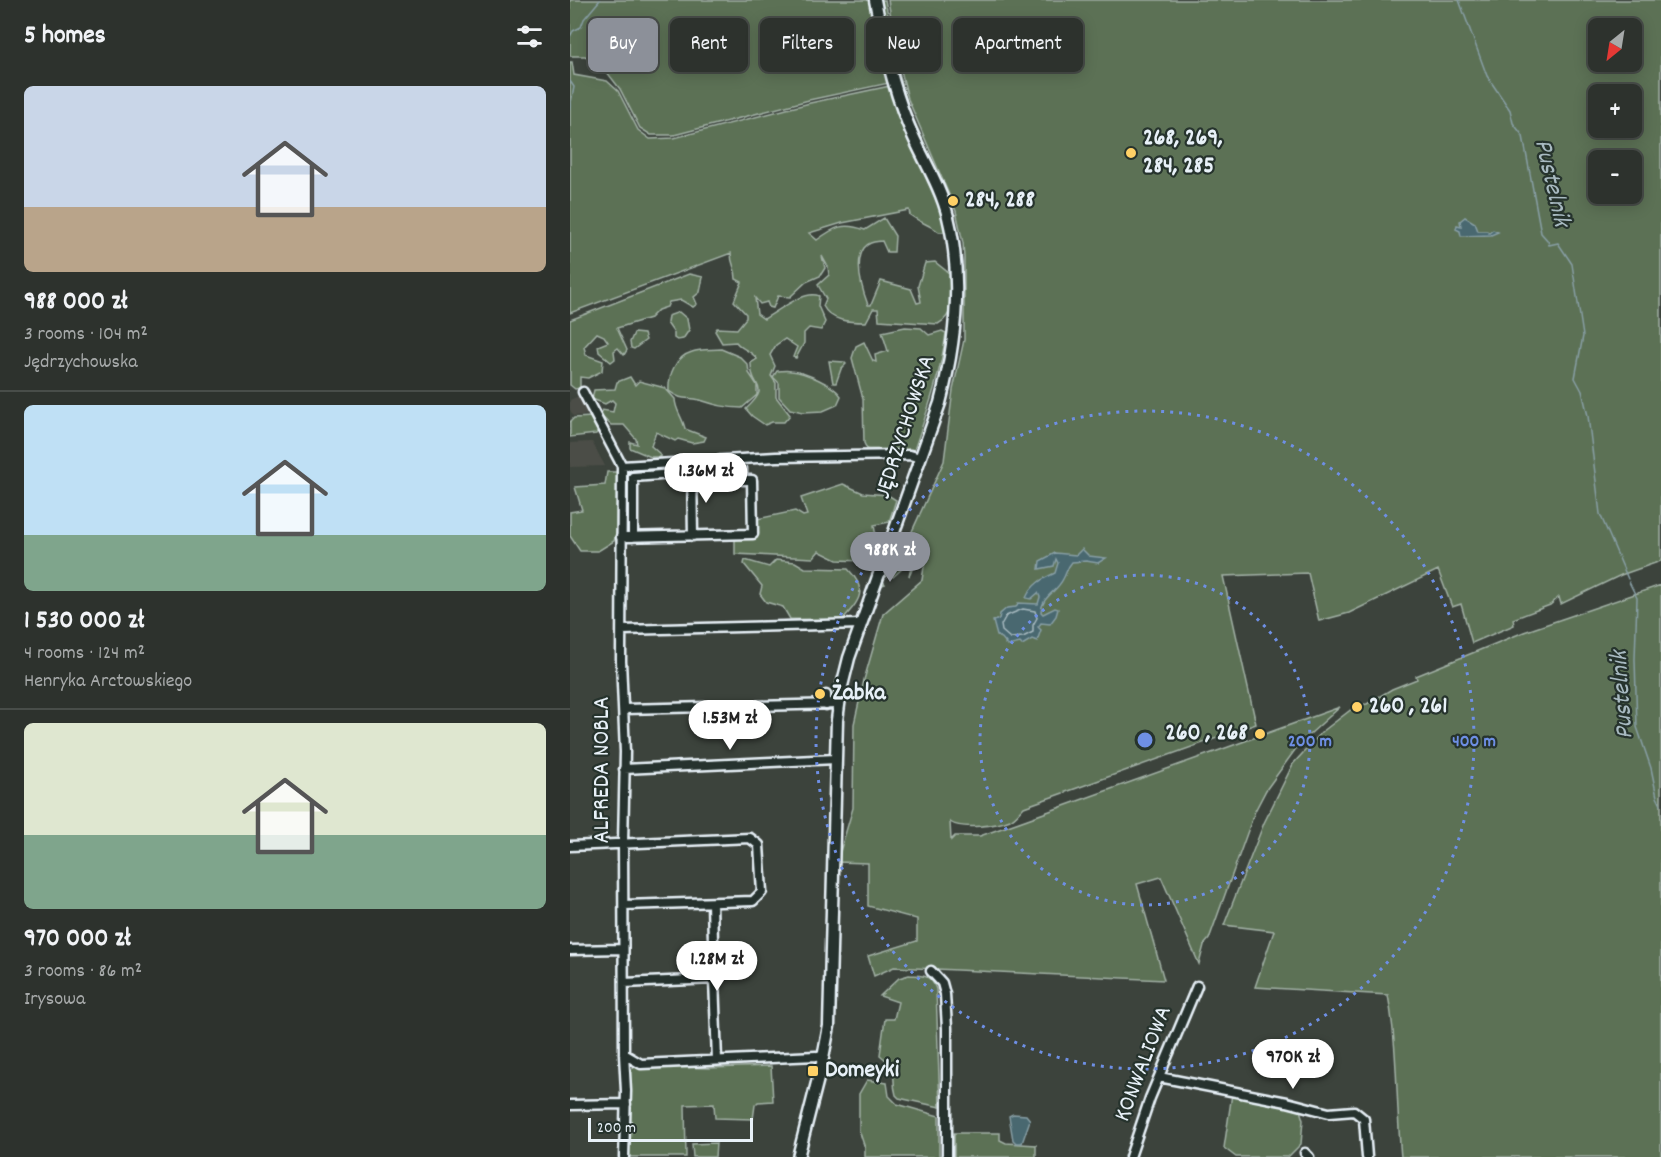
<!DOCTYPE html>
<meta charset="utf-8">
<style>
body{margin:0;font-family:Dekko,sans-serif;background:#393e39;color:#f1f3f6;height:100vh;display:flex;flex-direction:column;font-size:22px;white-space:nowrap}
*{box-sizing:border-box;margin:0}
p{font-size:20px;color:#a7aaaa}
.icon{flex:none;width:33px;height:33px;fill:none;stroke:currentColor;stroke-width:2;stroke-linecap:round;stroke-linejoin:round}
.map{position:relative;flex:1;overflow:hidden}
.sheet{display:flex;flex-direction:column;background:#2d322d;width:570px}
.sheet>*{flex:none}
.banner{position:absolute;left:18px;top:18px;width:570px;height:54px;display:flex;gap:12px}
.needle{width:39px;rotate:210deg}
.controls{position:absolute;left:1018px;top:18px;display:grid;gap:12px}
.controls a{display:grid;place-items:center;width:54px;height:54px;border-radius:9px;background:#2d322d;box-shadow:0 3px 15px #0003,0 0 0 2px #484d49;font-size:30px}
.scale{position:absolute;left:18px;bottom:15px;width:165px;box-sizing:border-box;padding-left:6px;border:3px solid #e8f1f8;border-top:0;font-size:16px;line-height:21px;white-space:nowrap;color:#e8f1f8;-webkit-text-stroke:4px #26332d;paint-order:stroke}
.price{position:absolute;translate:-50% -51px;padding:0 14px;border-radius:21px;background:#fff;color:#222;font-size:20px;line-height:39px;filter:drop-shadow(0 2px 3px #0008)}
.price::after{content:'';position:absolute;left:50%;top:36px;width:18px;height:14px;margin-left:-9px;background:inherit;clip-path:polygon(0 0,100% 0,50% 100%)}
.price.selected{background:#8c9099;color:#fff}
ul{padding:0;list-style:none}
li{display:grid;align-content:center;gap:12px;height:318px;padding:0 24px}
li+li{border-top:2px solid #484d49}
li span{display:grid;place-items:center;height:186px;border-radius:9px;color:#555}
li>.icon{margin-inline-start:auto}
span .icon{width:108px;height:108px;fill:#fffc;stroke-width:1}
li b{font-size:26px}
h2{display:flex;justify-content:space-between;align-items:center;height:72px;padding:0 24px;font-size:26px}
.chip{padding:0 21px;border-radius:9px;background:#2d322d;box-shadow:0 3px 15px #0003,0 0 0 2px #484d49;font-size:21px;line-height:54px}
.chip.selected{background:#8c9099;color:#fff}
main{display:flex;flex:1;min-height:0}
.map>svg:first-child{display:block}
</style>
<main>
<section class="sheet">
<h2>5 homes<svg class="icon" aria-label="filters" viewBox="0 0 24 24"><path d="M4 7h16M4 17h16"/><circle cx="9" cy="7" r="2"/><circle cx="15" cy="17" r="2"/></svg></h2>
<ul>
<li><span style="background:linear-gradient(#c9d6e8 65%,#b9a48a 0)"><svg class="icon" aria-label="home" viewBox="0 0 24 24"><path d="M3 11l9-7 9 7M6 9v11h12V9"/></svg></span><div><b>988 000 zł</b><p>3 rooms · 104 m²</p><p>Jędrzychowska</p></div></li>
<li><span style="background:linear-gradient(#bfe0f5 70%,#7fa58c 0)"><svg class="icon" aria-label="home" viewBox="0 0 24 24"><path d="M3 11l9-7 9 7M6 9v11h12V9"/></svg></span><div><b>1 530 000 zł</b><p>4 rooms · 124 m²</p><p>Henryka Arctowskiego</p></div></li>
<li><span style="background:linear-gradient(#dfe7d0 60%,#7fa58c 0)"><svg class="icon" aria-label="home" viewBox="0 0 24 24"><path d="M3 11l9-7 9 7M6 9v11h12V9"/></svg></span><div><b>970 000 zł</b><p>3 rooms · 86 m²</p><p>Irysowa</p></div></li>
</ul>
</section>
<div class="map">
<svg width="1091" height="1157" viewBox="0 0 1091 1157">
<rect width="100%" height="100%" fill="#3c433c"/>
<filter id="ink" filterUnits="userSpaceOnUse"><feTurbulence type="fractalNoise" baseFrequency=".0167" numOctaves="2"/><feDisplacementMap in="SourceGraphic" scale="12" xChannelSelector="R" yChannelSelector="G"/><feConvolveMatrix kernelMatrix="1 2 1 2 8 2 1 2 1" color-interpolation-filters="sRGB"/></filter>
<g filter="url(#ink)">
<path fill="#4c4e47" d="M9,396L19,415L3,416L0,409V400Z
M22,442L35,466L0,467V443Z"/>
<path fill="#5c7155" stroke="#a2b1a6" stroke-width="1.5" fill-rule="evenodd" d="M0,0H300L319,83L239,100L104,135H81L70,128L50,89L30,63L15,56H0Z
M308,0H315L330,77L339,110L375,188L377,197L332,101Z
M318,0H1091V561L1051,575L991,604L989,597L980,605L943,619L944,625L902,643L891,604L882,607L868,570L779,613L749,621L738,573L653,576L686,724L454,807C450,811 445,818 440,820C426,826 392,830 380,822L381,840L385,836H410L770,707L730,743L696,790L685,811L639,939L634,945L629,964L591,877L567,884L594,980L324,967L304,976L298,956L347,941V919L298,906V863L267,862L283,808L284,724L294,680L313,614L352,580L355,560L339,538L374,461L383,390L394,340V258L393,243L386,211L338,99L328,58ZM1029,28H1062V62H1029ZM1029,94H1062V128H1029ZM1029,160H1062V194H1029Z
M0,62H2L4,75L37,81L48,91L68,130L80,139L104,138L240,103L320,86L324,105L367,203L374,214L375,232H369C360,225 349,222 340,215L339,210L272,223L239,233L247,240C265,227 273,222 295,230L314,218L325,236L324,252H317L312,241C305,242 298,242 294,248C284,263 292,289 298,305H301L311,281L341,289L347,303L351,302L348,286L355,263L365,262L380,274C381,292 387,314 368,324L309,320L308,309H303L296,322C280,322 261,322 253,306L256,299L248,285L259,275L258,267L252,256L255,268L250,276L236,282L220,297L208,296L203,308L199,307L197,302L190,304L185,298L187,314L194,319C207,312 235,289 249,296L248,306L255,322L251,330L239,328L234,333V343L226,358L223,357L227,347L215,339L206,345L200,355L205,366L201,376L206,383V397L220,415L214,422H202L195,425L182,416L176,409C203,384 180,389 181,363L187,359C181,350 172,350 166,342L152,343L145,331L147,328L167,329L176,318V314L164,301L172,282L166,279C166,267 161,266 161,253L0,313Z
M119,274L133,277L130,292L124,297L127,304L123,307L111,300L99,302L97,307L88,310L80,318L47,328L57,350L54,355L48,348L44,351L45,359L41,362L29,352L28,346L38,342L34,336L27,333L14,347L16,355L33,361L32,371L18,378L10,377V388L5,389L0,385V320Z
M109,312L117,319L119,330L113,339L107,340L104,338V333L97,323L98,316Z
M335,327L351,328L359,335L372,331L376,333C371,373 357,412 344,450L297,449L294,443L293,399L282,358L286,346L294,342L303,361L306,362L305,355L318,351L312,332Z
M64,333L74,334L76,340L64,349L61,348L60,342Z
M151,349L170,357L178,365L179,373L187,385V395L172,408C156,408 146,405 130,400C116,397 112,401 99,391C98,376 105,357 122,352C131,349 142,350 151,349Z
M259,361L274,362L276,364L271,369L266,383H263Z
M207,371C211,371 217,370 221,371C235,372 264,385 271,396L267,405L253,411L233,412L220,409L209,397V383L203,377Z
M60,377L65,385L69,381L95,388L105,399C105,410 113,418 115,429L136,437L134,441L122,443L108,439L105,441L86,432L81,446L90,454V457H81L60,448V442L67,444L66,439L54,425H41L31,416L32,410L43,412L45,403L42,400L35,404L22,399L24,390L45,389L47,382Z
M22,417L30,428L26,434L0,437V422L4,418Z
M37,472H48V528L44,541L28,551H10L0,536V512L12,510L5,487L35,485Z
M273,484L293,493L318,495L326,500L319,522L304,525L308,549L293,561L267,560L249,551L243,558L165,554V539L187,537V519L225,511L233,516L237,515L231,498Z
M329,534V537C338,550 349,561 339,576L342,561C337,551 329,551 324,541Z
M321,557C329,557 333,561 332,569L323,577L320,574L312,580L315,584L309,586L318,559Z
M175,560L199,567L206,560L225,562L235,568L278,569C299,591 289,601 272,620L220,619L213,607L196,602L190,594L192,586L174,564Z
M1091,585V1157H831C826,1103 828,1048 818,995L685,987L704,931L654,925L694,823L723,764L752,732L787,705L797,704L822,689L847,679L846,676L954,632Z
M339,975C354,976 360,974 366,989L370,1107L329,1098L326,1095C320,1074 331,1072 310,1055L315,1019H324L328,1002L310,996L329,978Z
M69,1066L139,1068L201,1066L203,1101L188,1102L185,1105L183,1119L145,1118L144,1104L115,1105L116,1157H57L59,1069Z
M297,1080L317,1083L319,1096L327,1104L369,1116V1157H295V1148L289,1130V1094Z
M662,1094L729,1107L733,1120L731,1144L718,1157H666L654,1148Z
M384,1133H430V1140L436,1143L466,1145V1157H384Z
M146,1143L145,1157H123L122,1144Z"/>
<path fill="#48686f" stroke="#889fa6" stroke-width="1.5" d="M895,217L905,223L908,231H917L919,233L923,230L928,232L921,235L891,236L890,231L886,229L887,225L891,226L890,221Z
M512,549L519,556L536,558L528,563L516,561L502,562C496,569 497,572 493,579C487,592 472,596 471,612L473,614L485,608L488,609L486,616L480,624L471,623L468,627L471,630L467,641L462,639L452,645L450,643L438,646L435,644L436,643L432,638L427,636L423,621L429,619L430,614L437,608L446,607L448,603L468,604L470,597L468,593L461,599L456,598C462,584 472,579 485,573L488,563L486,559L484,566L469,569L470,561L485,553L506,555Z
M443,1114L456,1115L460,1120L452,1143H446L443,1140L439,1116Z"/>
<g fill="none" stroke-linecap="round" stroke-linejoin="round">
<path stroke="#a8bac1" stroke-width="1.5" d="M453,609L465,611L467,618L463,625V632L453,637L440,638L432,631L431,625L436,616Z"/>
<path stroke="#889fa6" stroke-width="1.5" d="M889,0L917,76L940,110L943,123L953,136L971,233L978,241L979,245L988,243L1002,264L1013,336L1005,378L1012,391L1018,416L1030,514L1058,579
M0,37L3,31L11,27L14,19L30,0
M0,81L4,87L0,108
M1059,582L1067,598L1065,659L1067,727L1081,768L1087,797L1091,805"/>
<defs>
<path id="minor" d="M13,392L52,466L51,661L55,752L53,843L54,1054L56,1091L54,1157
M52,466L206,457L340,455L350,458
M122,467L123,536
M51,537L183,534L182,480H172V469L63,477V537
M52,630L291,624
M256,695V705
M54,709L269,704
M54,769L266,759
M0,846L180,838L189,845L192,892L183,901L54,905
M0,950L53,949
M361,971L372,983L375,994L377,1028V1157
M144,979L147,1060
M54,983L144,979L142,903
M54,1054L71,1064L246,1056L253,1058
M589,1077L717,1102L759,1113L784,1111L794,1119L797,1157
M0,1105L56,1104
M735,1153L739,1157
M560,1157L580,1098L627,986"/>
<path id="major" d="M228,1157L252,1063L259,1026L267,720L271,690L279,658L370,403C386,342 393,278 378,217C370,184 350,155 338,124C322,85 313,42 305,0"/>
</defs>
<use href="#minor" stroke="#e8f1f8" stroke-width="13"/>
<use href="#major" stroke="#e8f1f8" stroke-width="15"/>
<use href="#minor" stroke="#26332d" stroke-width="8"/>
<use href="#major" stroke="#26332d" stroke-width="10"/>
</g>
</g>
<g fill="none" stroke="#6e8fe5" stroke-width="3" stroke-dasharray="3 6">
<circle cx="575" cy="740" r="165"/>
<circle cx="575" cy="740" r="329"/>
</g>
<g fill="#ffd166" stroke="#26332d" stroke-width="2">
<circle cx="561" cy="153" r="6"/>
<circle cx="383" cy="201" r="6"/>
<circle cx="250" cy="694" r="6"/>
<circle cx="787" cy="707" r="6"/>
<circle cx="690" cy="734" r="6"/>
<rect x="237" y="1065" width="12" height="12" rx="3"/>
</g>
<g text-anchor="middle" dominant-baseline="central" stroke-width="4.5" stroke-linejoin="round" paint-order="stroke">
<g font-size="24" font-weight="bold" fill="#e8f1f8" stroke="#26332d" text-anchor="start">
<text x="573" y="139">268, 269,<tspan x="573" dy="28">284, 285</tspan></text>
<text x="395" y="201">284, 288</text>
<text x="262" y="694">Żabka</text>
<text x="799" y="707">260 , 261</text>
<text x="678" y="734" text-anchor="end">260 , 268</text>
<text x="255" y="1071">Domeyki</text>
</g>
<g font-size="24" fill="#e8f1f8" stroke="#26332d">
<text transform="translate(336 427) rotate(-72)">JĘDRZYCHOWSKA</text>
<text transform="translate(33 770) rotate(-90)">ALFREDA NOBLA</text>
<text transform="translate(574 1064) rotate(-69)">KONWALIOWA</text>
</g>
<g font-size="26" font-style="italic" fill="#a8bac1" stroke="#26332d">
<text transform="translate(981 183) rotate(77)">Pustelnik</text>
<text transform="translate(1053 695) rotate(-94)">Pustelnik</text>
</g>
</g>
<circle cx="575" cy="740" r="9" fill="#6e8fe5" stroke="#26332d" stroke-width="3"/>
<g font-size="18" text-anchor="middle" font-weight="bold" fill="#6e8fe5" stroke="#26332d" stroke-width="4.5" stroke-linejoin="round" paint-order="stroke">
<text x="740" y="746">200 m</text>
<text x="904" y="746">400 m</text>
</g>
</svg>
<div class="controls">
<a><svg class="needle" viewBox="-14 -14 28 28"><path d="M0-13l5 13h-10z" fill="#e53935"/><path d="M0 13l5-13h-10z" fill="#a7aaaa"/></svg></a>
<a>+</a>
<a>−</a>
</div>
<div class="scale">200 m</div>
<b class="price" style="left:136px;top:504px">1.36M zł</b>
<b class="price selected" style="left:320px;top:583px">988K zł</b>
<b class="price" style="left:160px;top:751px">1.53M zł</b>
<b class="price" style="left:147px;top:992px">1.28M zł</b>
<b class="price" style="left:723px;top:1090px">970K zł</b>
<div class="banner">
<a class="chip selected">Buy</a>
<a class="chip">Rent</a>
<a class="chip">Filters</a>
<a class="chip">New</a>
<a class="chip">Apartment</a>
</div>
</div>
</main>
